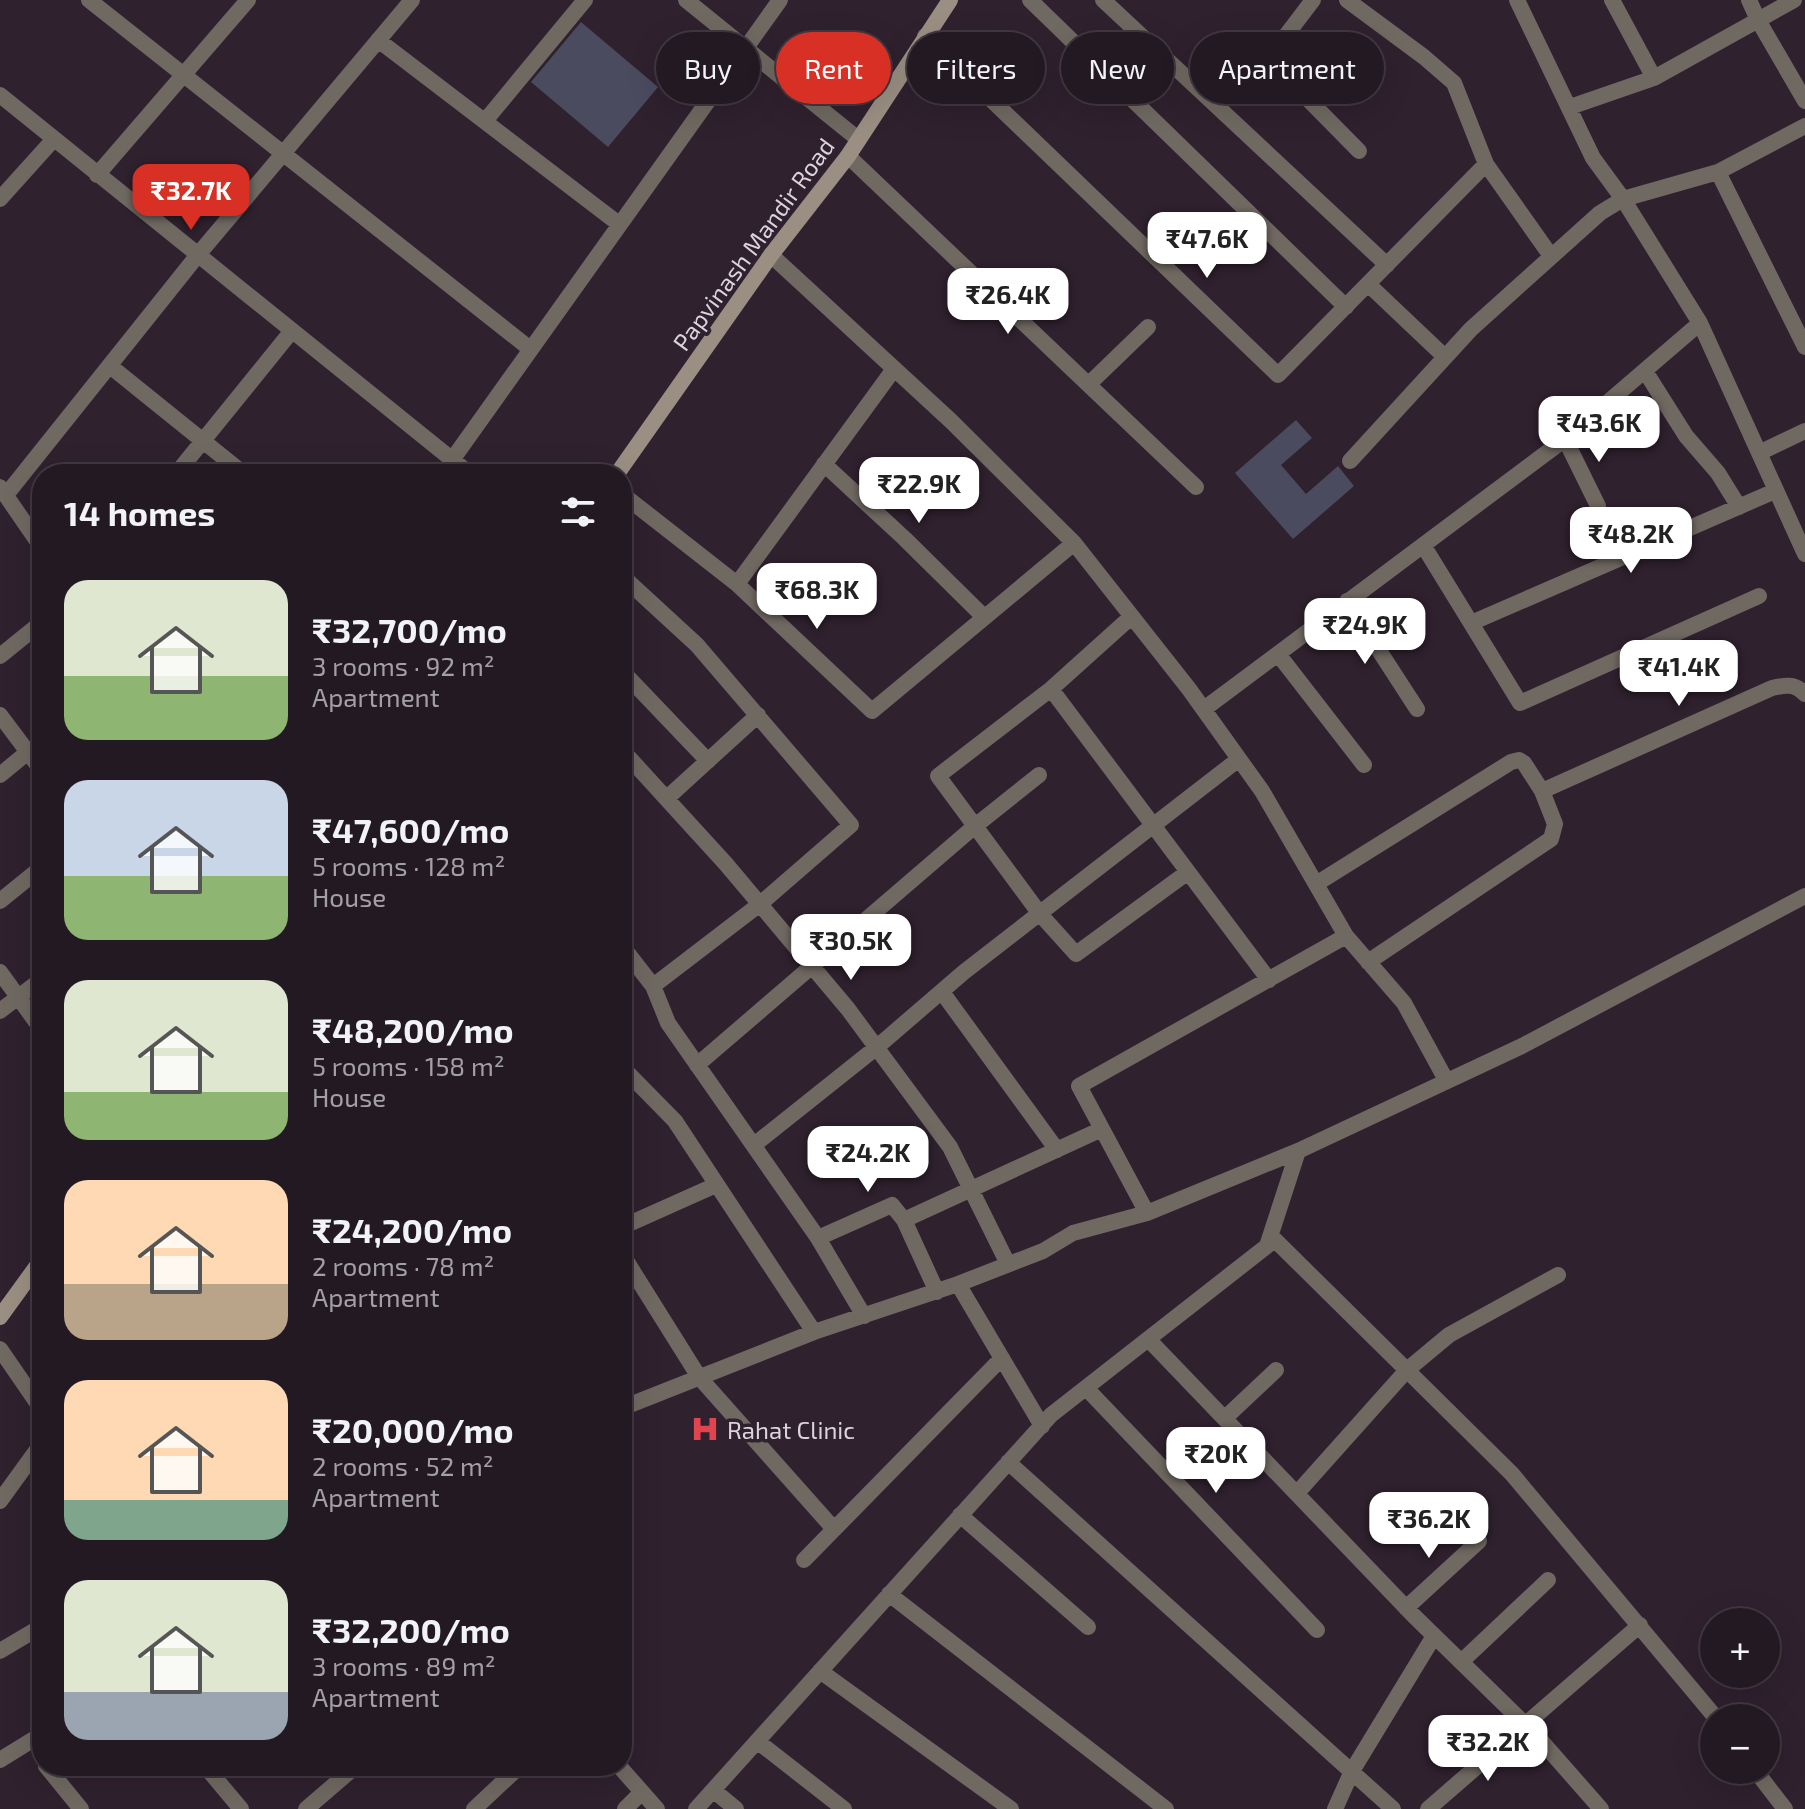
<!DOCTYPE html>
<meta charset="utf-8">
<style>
body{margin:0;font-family:"Exo 2",sans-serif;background:#2b222a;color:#f1f3f6;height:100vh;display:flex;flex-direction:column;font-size:30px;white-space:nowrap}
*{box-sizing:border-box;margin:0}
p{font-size:26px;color:#a3a0a5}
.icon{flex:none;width:44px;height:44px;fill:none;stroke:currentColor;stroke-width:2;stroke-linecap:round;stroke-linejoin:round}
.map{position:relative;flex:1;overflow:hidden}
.panel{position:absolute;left:32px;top:464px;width:600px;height:1312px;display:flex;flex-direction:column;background:#231922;border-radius:32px;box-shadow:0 8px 32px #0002,0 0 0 2px #403840}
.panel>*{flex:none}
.top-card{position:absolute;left:656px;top:32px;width:760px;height:72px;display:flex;gap:16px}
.fabs{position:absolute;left:1700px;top:1608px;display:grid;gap:16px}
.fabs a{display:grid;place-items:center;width:80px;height:80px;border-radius:50%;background:#231922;box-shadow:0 8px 32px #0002,0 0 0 2px #403840;font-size:40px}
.price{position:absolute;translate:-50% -68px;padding:0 18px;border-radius:16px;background:#fff;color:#222;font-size:26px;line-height:52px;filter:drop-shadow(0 2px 4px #0008)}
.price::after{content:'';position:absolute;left:50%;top:48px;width:24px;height:18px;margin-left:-12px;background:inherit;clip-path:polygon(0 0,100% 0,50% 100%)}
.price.current{background:#d93025;color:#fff}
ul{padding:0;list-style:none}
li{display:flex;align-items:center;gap:24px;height:200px;padding:0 32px}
li span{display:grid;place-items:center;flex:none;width:224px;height:160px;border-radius:24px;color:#555}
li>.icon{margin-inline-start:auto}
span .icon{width:96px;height:96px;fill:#fffc;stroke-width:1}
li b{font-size:34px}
h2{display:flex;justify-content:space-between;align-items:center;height:96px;padding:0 32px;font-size:34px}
.chip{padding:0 28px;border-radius:36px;background:#231922;box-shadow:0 8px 32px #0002,0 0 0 2px #403840;font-size:28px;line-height:72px}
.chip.current{background:#d93025;color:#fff}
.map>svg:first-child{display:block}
</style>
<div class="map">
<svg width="1805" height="1809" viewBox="0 0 1805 1809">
<rect width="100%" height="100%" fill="#2f212e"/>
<path fill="#4a4b5f" d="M581,22L658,87L608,147L531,82Z
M1296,420L1312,438L1281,465L1306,494L1338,466L1354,486L1293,539L1235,473Z"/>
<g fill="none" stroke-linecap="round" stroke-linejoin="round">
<path stroke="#706962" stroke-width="16" d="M89,0L529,348
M686,0L858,139
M1030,0L1346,307
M1103,0L1387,265
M1313,0L1278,46L1276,60L1286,77L1359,151
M1347,0L1424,57L1454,83L1486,164L1551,256
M1517,0L1593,158L1623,199L1700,323L1805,554
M1612,0L1654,78L1794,0
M1749,0L1758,20L1805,101
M925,36L1278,375L1486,164
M378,40L619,224
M0,95L470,474
M1570,107L1654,78
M485,121L585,0
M848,156L1196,487
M1718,172L1805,347
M97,175L248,0
M0,199L54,139
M771,255L951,421L1074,543L1189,689L1262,791L1346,936L1404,1003L1446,1080
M1368,284L1445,357
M110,366L244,474
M894,369L737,584L872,711L1074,543
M1645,371L1686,436L1718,473L1739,507
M1089,384L1148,327
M1565,439L1598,506
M1759,453L1805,431
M1350,461L1471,329L1600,213L1623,199L1718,172L1805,126
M824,464L905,539L984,617
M176,474L291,332
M442,474L780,0
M0,487L42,548
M622,494L737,584
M6,495L197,256L412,0
M1423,545L1520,703L1759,596
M622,576L697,645L851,825L760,904L653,986L622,946
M1347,601L1417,709
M1131,617L1051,689L938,776L1040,914L1076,954L1188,872
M1471,623L1775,491
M1278,654L1364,765
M0,656L42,622
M622,671L708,761
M1051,689L1269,980
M1204,709L1565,439L1700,323
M0,715L42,771
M622,750L726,864L848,1009L950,1147L1008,1264
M0,775L28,752
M1542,791L1772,688C1785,685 1795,683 1805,694
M667,798L758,715
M1316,884L1511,762L1519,760L1524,763L1542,791L1555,824L1551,839L1368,962
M0,901L42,867
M0,972L42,1030
M653,986L668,1023L818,1238L864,1316
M942,992L1057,1150
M0,1011L42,979
M697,1065L975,826L1039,775
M622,1067L675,1121L814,1332
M754,1145L877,1047L964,972L1239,759
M1147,1213L1079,1086L1346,936
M622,1227L716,1185
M1271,1236L1512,1474L1716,1718
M818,1238L892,1205L904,1220
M622,1254L699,1377L834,1529
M958,1284L1042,1426
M937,1292L904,1220L1102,1129
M1148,1339L1414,1616L1536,1735L1601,1809
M0,1349L42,1410
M1086,1388L1317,1630
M622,1408L814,1332L958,1284L1043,1251L1073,1233L1147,1213L1298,1151L1522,1046L1805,896
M1225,1418L1276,1370
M1008,1462L1393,1809
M1298,1492L1407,1370L1449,1335L1558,1275
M0,1501L42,1443
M960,1515L1088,1627
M804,1560L1002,1358
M889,1594L1166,1809
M1406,1608L1479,1541
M0,1651L42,1626
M1461,1662L1548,1580
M820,1671L1011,1809
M757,1741L844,1809
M0,1760L42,1734
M46,1766L81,1809
M205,1766L241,1809
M619,1766L657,1809
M1755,1770L1785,1809
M713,1790L736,1809
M306,1809L356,1766
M474,1809L520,1766
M625,1809L642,1792
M696,1809L1051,1415L1267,1246L1298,1151
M1335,1809L1352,1771L1434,1636
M1428,1809L1640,1625"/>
<path stroke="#9b8f83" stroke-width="16" d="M617,474L771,255L848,156L950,0
M0,1317L42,1259"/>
</g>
<defs>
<symbol id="hospital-bare" viewBox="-9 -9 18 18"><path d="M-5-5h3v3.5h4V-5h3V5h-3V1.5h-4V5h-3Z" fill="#e0444e" stroke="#2f212e" stroke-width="2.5" paint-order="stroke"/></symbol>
</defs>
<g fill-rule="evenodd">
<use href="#hospital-bare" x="685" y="1409" width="40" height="40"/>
</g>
<g text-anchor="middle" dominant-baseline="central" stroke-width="7" stroke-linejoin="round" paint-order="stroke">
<g font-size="24" fill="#ddd3dc" stroke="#2f212e">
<text transform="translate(753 244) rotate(-54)">Papvinash Mandir Road</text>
</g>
<g font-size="24" fill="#ddd3dc" stroke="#2f212e" text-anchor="start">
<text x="727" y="1429">Rahat Clinic</text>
</g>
</g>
</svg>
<div class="fabs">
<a>+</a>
<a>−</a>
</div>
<b class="price current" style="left:191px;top:232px">₹32.7K</b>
<b class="price" style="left:1207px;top:280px">₹47.6K</b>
<b class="price" style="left:1008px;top:336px">₹26.4K</b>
<b class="price" style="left:1599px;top:464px">₹43.6K</b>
<b class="price" style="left:919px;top:525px">₹22.9K</b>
<b class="price" style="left:1631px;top:575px">₹48.2K</b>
<b class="price" style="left:817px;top:631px">₹68.3K</b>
<b class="price" style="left:1365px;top:666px">₹24.9K</b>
<b class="price" style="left:1679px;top:708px">₹41.4K</b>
<b class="price" style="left:851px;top:982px">₹30.5K</b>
<b class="price" style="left:868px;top:1194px">₹24.2K</b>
<b class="price" style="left:1216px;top:1495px">₹20K</b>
<b class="price" style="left:1429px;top:1560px">₹36.2K</b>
<b class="price" style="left:1488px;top:1783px">₹32.2K</b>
<div class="top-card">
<a class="chip">Buy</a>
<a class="chip current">Rent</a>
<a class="chip">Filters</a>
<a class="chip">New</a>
<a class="chip">Apartment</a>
</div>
<section class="panel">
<h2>14 homes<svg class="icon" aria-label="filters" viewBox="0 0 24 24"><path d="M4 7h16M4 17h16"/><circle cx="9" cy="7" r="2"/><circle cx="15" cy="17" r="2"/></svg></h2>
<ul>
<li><span style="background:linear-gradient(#dfe7d0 60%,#8fb573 0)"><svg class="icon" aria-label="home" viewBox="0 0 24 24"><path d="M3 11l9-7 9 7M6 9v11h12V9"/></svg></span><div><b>₹32,700/mo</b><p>3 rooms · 92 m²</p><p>Apartment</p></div></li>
<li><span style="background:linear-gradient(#c9d6e8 60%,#8fb573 0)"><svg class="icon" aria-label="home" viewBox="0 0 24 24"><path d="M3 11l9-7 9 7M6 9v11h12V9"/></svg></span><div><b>₹47,600/mo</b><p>5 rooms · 128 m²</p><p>House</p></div></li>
<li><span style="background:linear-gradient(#dfe7d0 70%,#8fb573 0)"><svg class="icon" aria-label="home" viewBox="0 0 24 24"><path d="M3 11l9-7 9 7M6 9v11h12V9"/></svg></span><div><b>₹48,200/mo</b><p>5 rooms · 158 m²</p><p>House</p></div></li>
<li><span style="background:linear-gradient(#ffd9b3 65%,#b9a48a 0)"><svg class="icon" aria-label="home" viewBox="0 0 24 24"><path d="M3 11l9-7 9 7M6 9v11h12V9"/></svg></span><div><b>₹24,200/mo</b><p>2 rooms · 78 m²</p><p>Apartment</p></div></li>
<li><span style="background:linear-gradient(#ffd9b3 75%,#7fa58c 0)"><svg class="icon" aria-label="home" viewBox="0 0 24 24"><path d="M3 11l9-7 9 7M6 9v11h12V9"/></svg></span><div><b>₹20,000/mo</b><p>2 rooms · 52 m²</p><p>Apartment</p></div></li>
<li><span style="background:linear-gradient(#dfe7d0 70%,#9aa5b1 0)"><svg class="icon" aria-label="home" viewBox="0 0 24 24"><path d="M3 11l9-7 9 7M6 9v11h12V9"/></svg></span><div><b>₹32,200/mo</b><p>3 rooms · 89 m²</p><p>Apartment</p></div></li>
</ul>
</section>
</div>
